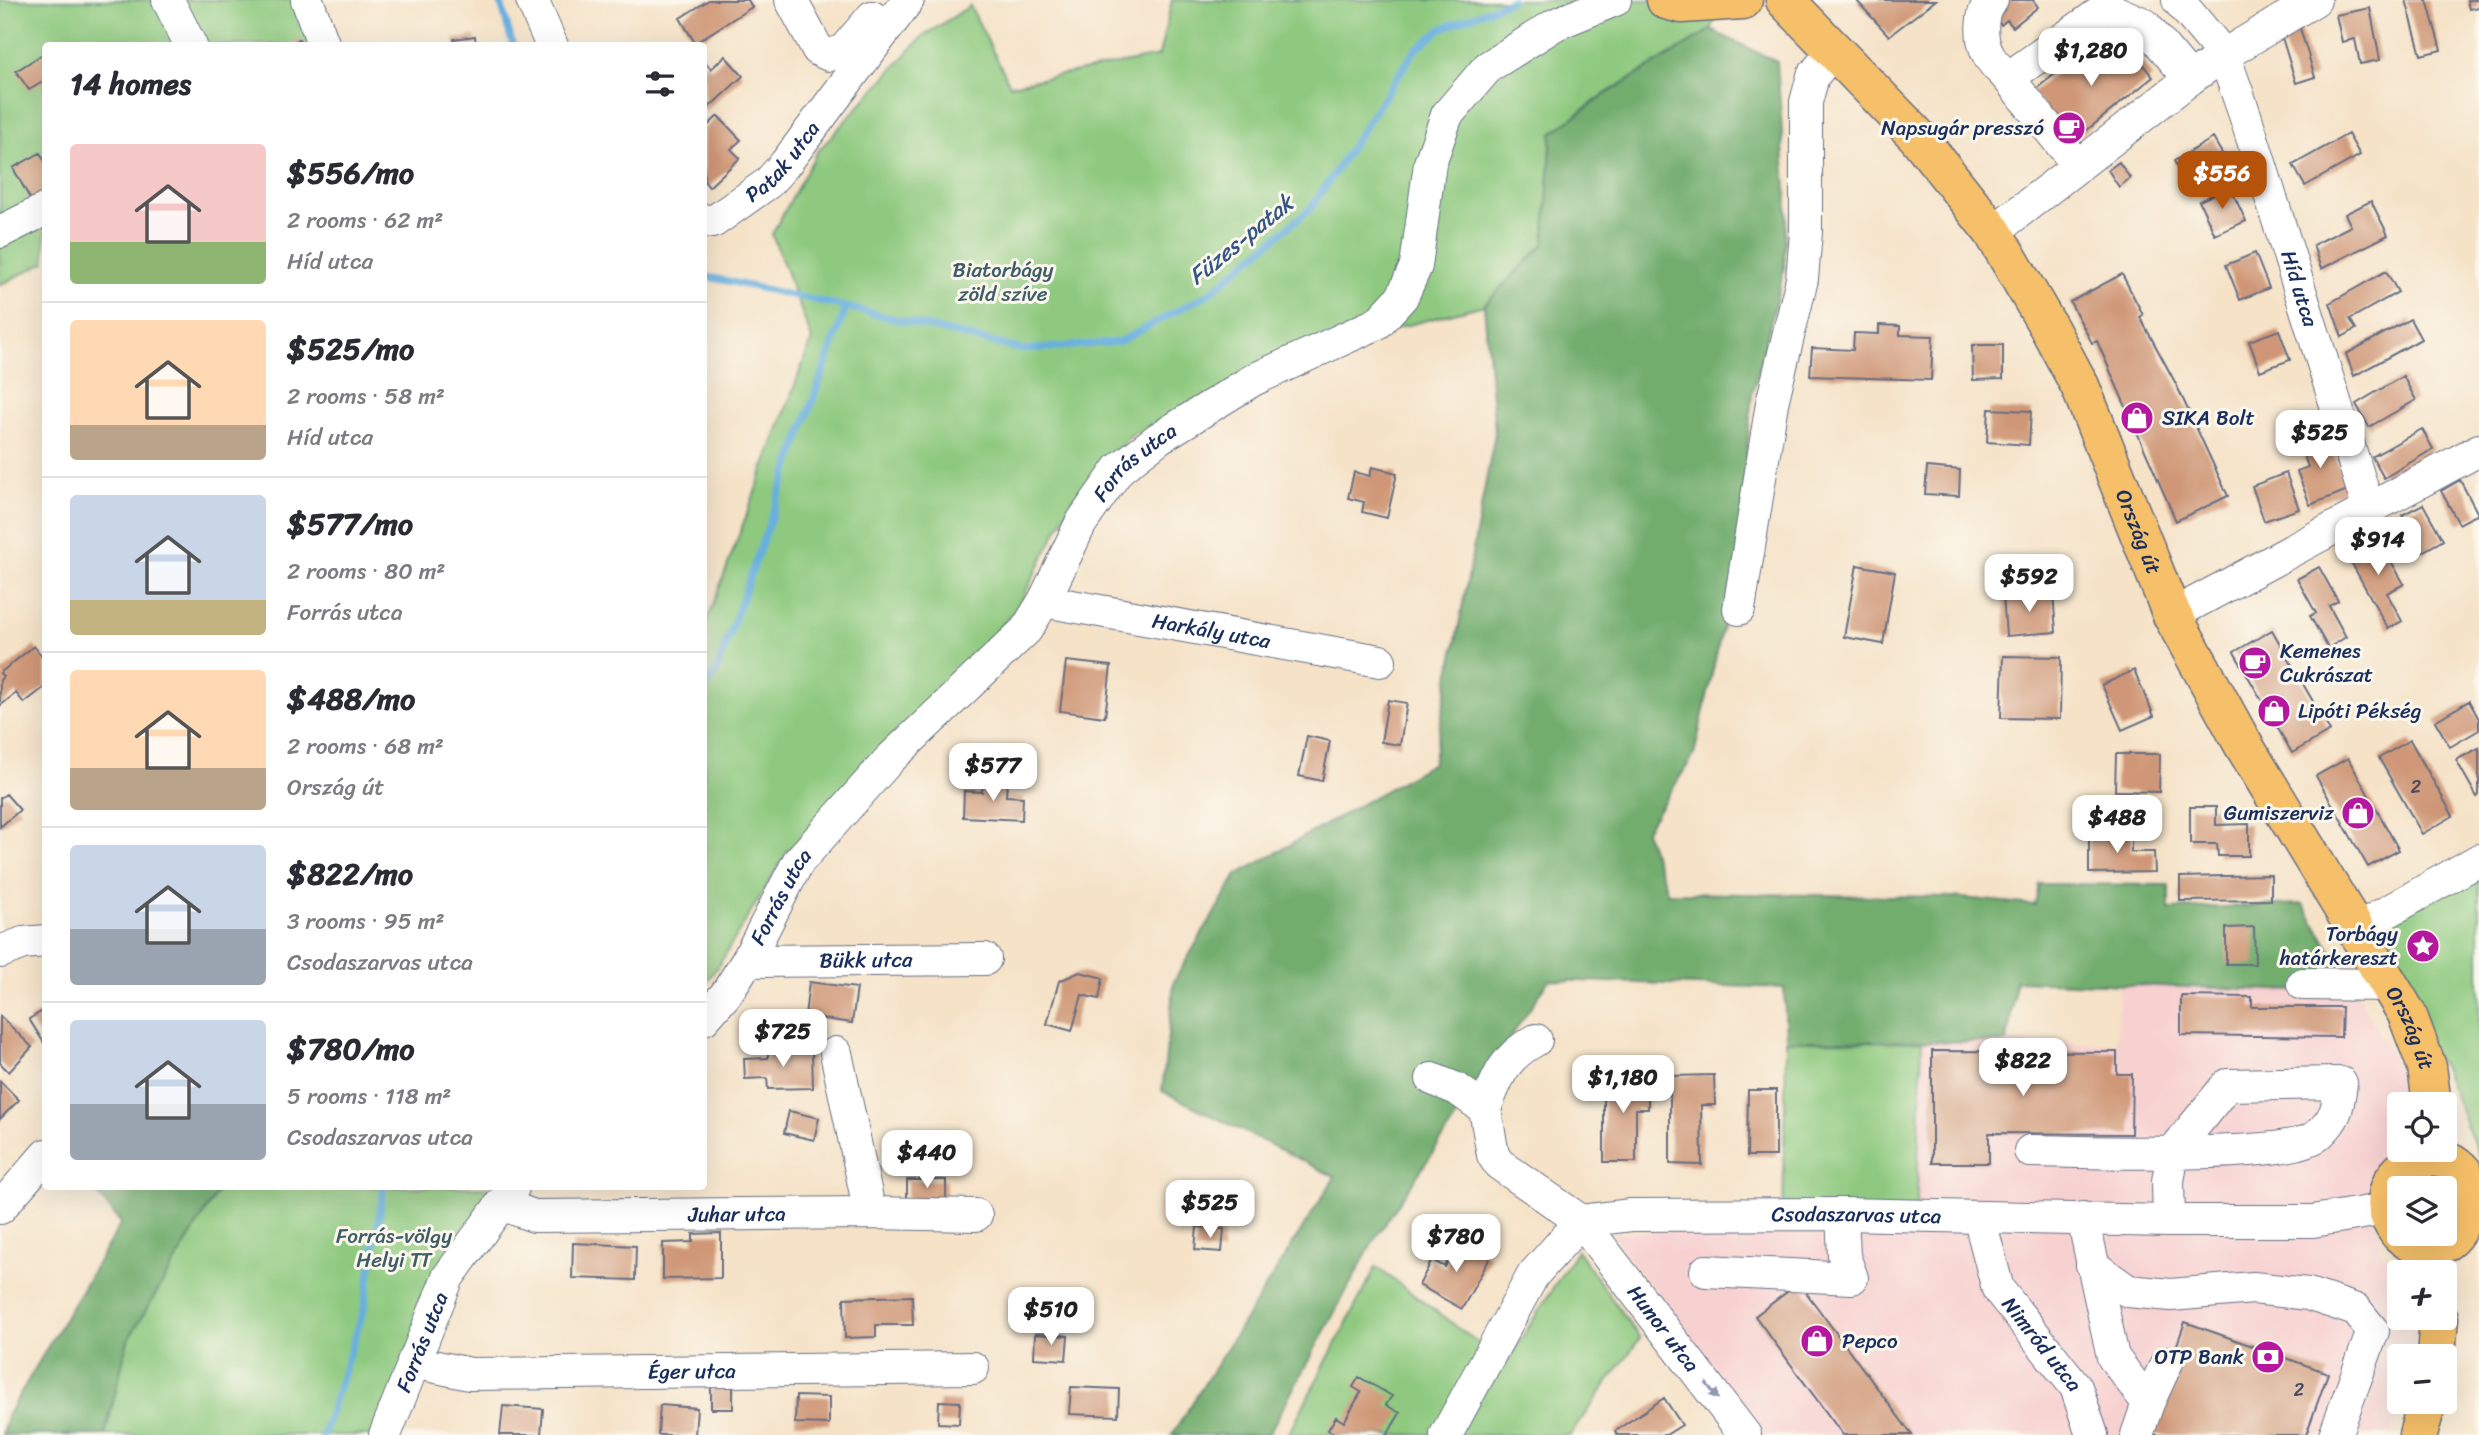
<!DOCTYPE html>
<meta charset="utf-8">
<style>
body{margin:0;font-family:Sriracha,sans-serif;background:#f2f2f3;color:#2b2b33;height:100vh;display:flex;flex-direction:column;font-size:26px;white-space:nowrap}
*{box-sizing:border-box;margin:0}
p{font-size:23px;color:#7c7c81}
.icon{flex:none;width:38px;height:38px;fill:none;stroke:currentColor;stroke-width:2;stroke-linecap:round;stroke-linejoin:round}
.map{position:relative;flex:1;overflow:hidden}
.sheet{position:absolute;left:42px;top:42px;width:665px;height:1148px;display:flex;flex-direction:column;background:#fff;border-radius:7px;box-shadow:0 7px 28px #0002}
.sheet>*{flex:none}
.fabs{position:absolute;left:2387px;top:1092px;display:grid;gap:14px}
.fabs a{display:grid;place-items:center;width:70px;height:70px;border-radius:7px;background:#fff;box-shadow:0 7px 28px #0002;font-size:35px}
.price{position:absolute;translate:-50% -60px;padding:0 16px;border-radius:14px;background:#fff;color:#222;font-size:23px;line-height:46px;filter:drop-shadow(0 2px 4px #0008)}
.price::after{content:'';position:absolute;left:50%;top:42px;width:21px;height:16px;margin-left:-10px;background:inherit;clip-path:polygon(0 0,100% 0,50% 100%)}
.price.on{background:#b45309;color:#fff}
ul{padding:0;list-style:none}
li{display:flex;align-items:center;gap:21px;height:175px;padding:0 28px}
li+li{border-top:2px solid #e1e1e2}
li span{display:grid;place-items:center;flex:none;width:196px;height:140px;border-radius:7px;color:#555}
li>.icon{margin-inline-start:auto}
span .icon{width:84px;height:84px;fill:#fffc;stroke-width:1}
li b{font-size:30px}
h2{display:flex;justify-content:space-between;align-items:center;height:84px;padding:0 28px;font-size:30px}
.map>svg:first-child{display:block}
</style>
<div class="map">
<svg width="2479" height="1435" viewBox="0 0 2479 1435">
<rect width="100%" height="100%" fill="#fbf7ec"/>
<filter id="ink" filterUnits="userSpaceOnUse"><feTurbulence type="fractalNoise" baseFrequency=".0143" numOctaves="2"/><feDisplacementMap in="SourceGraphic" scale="14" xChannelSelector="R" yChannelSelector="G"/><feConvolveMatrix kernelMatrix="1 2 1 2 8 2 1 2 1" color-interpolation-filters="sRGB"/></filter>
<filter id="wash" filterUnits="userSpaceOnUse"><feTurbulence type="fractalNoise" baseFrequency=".00686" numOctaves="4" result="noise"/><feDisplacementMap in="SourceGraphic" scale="28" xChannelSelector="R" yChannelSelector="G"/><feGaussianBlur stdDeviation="1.57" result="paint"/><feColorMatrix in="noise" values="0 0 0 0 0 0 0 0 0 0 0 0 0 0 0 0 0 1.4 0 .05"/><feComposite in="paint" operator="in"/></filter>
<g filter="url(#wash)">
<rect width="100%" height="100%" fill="#f5e2c7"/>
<path fill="#f7d0d0" d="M2119,983L2356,993L2401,1072L2392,1137L2375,1180L2380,1251L2401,1272L2399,1318H2412L2417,1339L2413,1356H2399V1402H2404L2391,1435H1762L1610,1233L1916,1227L1922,1040L2117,1044Z"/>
<path fill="#8ec97f" stroke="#547c6e" stroke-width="2" d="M0,0H300L315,45L46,46L45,262L0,285Z
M1172,0H1722L1711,30L1603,95L1552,133L1544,244L1484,305L1310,351L1131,435L1073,499L1017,609L787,852L720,963L704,985V629L812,339L772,234L817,152L922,37L970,6L1010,85L1159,56Z
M2479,860V1156L2443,1068L2357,929Z
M1922,1040L1916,1227L1783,1229L1786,1041Z
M220,1187H514L480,1232L385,1435H105L128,1340Z
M1577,1250L1640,1338L1570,1435H1288L1376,1267L1506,1363Z"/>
<path fill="#72ad6e" stroke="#466e66" stroke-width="2" d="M1711,30L1777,62L1787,203L1784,270L1752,394L1738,556L1694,755L1645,831L1668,893L1952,897L2035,905L2039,884L2169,885V909L2303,904L2356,993L2016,981L2007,1042L1786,1041L1784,988L1549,980L1374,1240L1268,1435H1172L1335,1177L1162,1091L1174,981L1237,875L1433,763L1495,433L1484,305L1544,244L1552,133L1603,96Z
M92,1187H220L128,1340L105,1435H2L7,1416L121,1223Z"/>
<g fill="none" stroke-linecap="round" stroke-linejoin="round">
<path stroke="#68afdf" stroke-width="7" d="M500,0L513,46
M704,276L846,307L1023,350L1119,342L1208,294L1311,208L1415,50L1441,29L1512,0
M704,689L716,672L846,307
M323,1435L364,1309L384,1186"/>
</g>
<g id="blocks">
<path fill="#cf9777" d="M709,0H748L752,7L695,43L680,18Z
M1856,0H1936L1889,36Z
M1997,0H2033L2038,7L2013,27L2007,20L2001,25L1988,8Z
M2406,0H2427L2441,50L2421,55Z
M2467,0H2479V7L2469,9Z
M2370,8L2380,60L2360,64L2355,39L2342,42L2336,15Z
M2299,25L2315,77L2296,83L2280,31Z
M475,36L476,46H455L454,39Z
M299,39L303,46H288Z
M2096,42L2110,59L2127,45L2153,77L2072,142L2032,92Z
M46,52V80L29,90L16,71Z
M725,56L743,76L704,112V65L706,63L711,69Z
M718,116L741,140L731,149L740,158L709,187L704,181V129Z
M2348,134L2360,155L2305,186L2293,165Z
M2213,138L2224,157L2185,180L2174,161Z
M40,153L46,163V200L34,206L13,168Z
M2119,162L2130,178L2119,187L2108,170Z
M2230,187L2246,221L2215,235L2199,201Z
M2371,201L2388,235L2321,269L2313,245L2351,226L2345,214Z
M2255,253L2269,288L2240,300L2226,265Z
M2386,271L2398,292L2350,319L2356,329L2342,337L2330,303Z
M2122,274L2143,315L2140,317L2176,384L2228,496L2176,521L2097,341L2092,343L2070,302Z
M2410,319L2421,339L2354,376L2346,354Z
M1879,325L1900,326V335L1933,336L1931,380L1810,376L1812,348L1853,350L1854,333L1879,334Z
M2279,330L2290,360L2260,371L2249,341Z
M1972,345H2003V379L1973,380Z
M2403,376L2416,400L2369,427L2356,404Z
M1989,409L2031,411L2029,445L1987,442Z
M2422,429L2433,449L2384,478L2372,457Z
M2325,432L2348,490L2310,505L2297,471L2308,467L2299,442Z
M1372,467L1397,473L1387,518L1362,512L1364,502L1348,498L1354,472L1370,476Z
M1927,467L1960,470L1959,496L1925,494Z
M2286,473L2299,509L2264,521L2252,486Z
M2460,480L2478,514L2459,524L2441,491Z
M2423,504L2443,540L2422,552L2402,515Z
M2377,536L2404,584L2387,593L2402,621L2388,629L2346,553Z
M1857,565L1895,572L1883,644L1844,637Z
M2319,567L2338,601L2329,606L2346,637L2328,648L2310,616L2316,613L2297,579Z
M2053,592L2056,632L2006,636L2003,595Z
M2272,630L2330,731L2292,753L2234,652Z
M34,646L46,661V686L24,703L16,693L0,706V680L3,677L0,673Z
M2003,656L2061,657L2060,719L2001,718Z
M1066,661L1111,666L1105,717L1060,711Z
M2134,670L2154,716L2122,730L2102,685Z
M1388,700L1407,703L1400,745L1381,742Z
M2469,701L2479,719V730L2450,747L2435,721Z
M1307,736L1330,741L1322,781L1299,776Z
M2410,740L2453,816L2422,834L2379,758Z
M2479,748V795L2477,797L2456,760Z
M2116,754H2160L2159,792L2115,791Z
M2348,758L2399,850L2368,867L2316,776Z
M983,782L1007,783L1006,796L1023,797L1022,820L963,817L964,791L982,792Z
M6,794L20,810L0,827V798Z
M2190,807H2216V825L2249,824V856H2218L2217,844H2190Z
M2089,833H2131V852H2154L2155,872L2089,873Z
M2271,875V900L2180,901V877Z
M2254,927L2255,964H2226V928Z
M1080,972L1103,978L1099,999L1082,995L1072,1031L1047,1024L1059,981Z
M809,982L857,988L852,1023L805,1016Z
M2181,996L2252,997V1007H2342L2341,1037L2181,1035Z
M46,1009V1046L29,1019Z
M0,1016L32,1047L9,1072L0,1063Z
M812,1048L813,1088L768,1089L767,1078L745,1079L744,1059L768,1058V1049Z
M1932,1051L2117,1052V1074H2132L2131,1134L1989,1133V1163H1932Z
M1604,1074H1648V1109H1636V1162H1604Z
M1714,1075L1715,1105H1701L1702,1165L1670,1164V1076Z
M0,1081L19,1100L0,1119Z
M1748,1090H1776V1156H1747Z
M789,1111L819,1118L814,1140L784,1133Z
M907,1180H946V1201L907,1200Z
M1197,1227L1224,1229L1222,1252L1195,1250Z
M721,1233V1278L663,1279V1243L693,1242V1234Z
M1460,1239L1491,1256L1462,1309L1419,1285L1432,1260L1445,1267Z
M573,1243L636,1246L635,1280L572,1278Z
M1799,1283L1912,1435H1843L1755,1316Z
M912,1296L913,1325H876V1337L845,1338L844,1298Z
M2185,1322L2328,1373L2306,1435H2145Z
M1035,1334L1068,1336L1066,1360L1034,1358Z
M1359,1377L1392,1396L1386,1405L1400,1413L1387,1435H1337L1328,1430L1336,1417L1344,1422L1361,1392L1353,1387Z
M711,1387H733V1409H711Z
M1071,1387L1119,1389L1118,1416L1069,1414Z
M796,1396L829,1397V1424L795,1423Z
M1664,1398L1682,1425L1666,1435H1617L1615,1431Z
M939,1401L960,1402L959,1424L938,1423Z
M660,1405L697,1408L695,1435H658Z
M503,1406L543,1409L541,1435H500Z"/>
</g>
</g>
<g filter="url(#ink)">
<use href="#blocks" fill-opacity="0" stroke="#676e83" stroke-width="2"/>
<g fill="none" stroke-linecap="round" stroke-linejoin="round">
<defs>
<g id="minor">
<path d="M168,0L191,46"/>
<path d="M307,0L324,46"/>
<path d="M532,0L552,46"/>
<path d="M791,0L818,50L829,55L843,51L872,17"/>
<path d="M1992,0C1979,12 1980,41 1989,56C1993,64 2002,71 2008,78"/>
<path id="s1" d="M2178,0L2224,55L2245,115L2369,510"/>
<path d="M2078,165L2008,78L2107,8L2144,24L2190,79"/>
<path id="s2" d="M704,220L713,222L768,183L785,164L908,0"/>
<path d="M0,232L46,209"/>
<path d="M1993,232L2190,79L2224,55L2315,0"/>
<path id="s3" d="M1044,601L1380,661"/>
<path d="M1739,609L1772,403L1802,279L1806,232V102L1813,76L1834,50"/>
<path d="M2172,615L2479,450"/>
<path d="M2357,929L2479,860"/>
<path d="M0,952L23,943L46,941"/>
<path id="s4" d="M747,961L985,959"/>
<path d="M2303,984L2392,985"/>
<path id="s5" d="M704,1019L726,994L747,961L798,862L890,759L1026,630L1044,601L1081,523L1119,469L1159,438L1253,380L1378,323L1402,297L1416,266L1430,163L1447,115L1488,67L1556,24L1615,0"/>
<path d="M836,1053L870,1213"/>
<path id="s6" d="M1432,1079L1457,1089L1485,1109L1493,1155L1499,1164L1581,1221L1745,1435"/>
<path d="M1485,1109C1497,1077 1505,1056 1536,1040"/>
<path d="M2030,1151C2080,1151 2287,1161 2318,1135C2337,1118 2338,1107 2341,1083L2227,1085L2173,1152L2168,1181L2169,1221"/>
<path id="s7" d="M501,1204L534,1216L870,1213L976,1215"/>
<path d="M0,1208L46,1155"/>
<path id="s8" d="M1979,1217L1998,1289L2076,1387L2092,1435"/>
<path d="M2083,1218L2113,1357L2148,1403L2137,1435"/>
<path d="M2092,1265L2128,1291L2171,1295L2253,1288L2308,1294L2356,1310L2373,1331L2335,1435"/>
<path d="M1706,1271L1852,1278L1844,1256L1842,1214"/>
<path id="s9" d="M413,1362L470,1374L973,1368"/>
<path d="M2148,1403L2167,1362"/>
<path id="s10" d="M385,1435L448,1277L513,1188"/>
<path id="s11" d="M1446,1435L1533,1275L1581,1221L1631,1215L1842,1214L2169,1221H2313L2387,1209"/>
</g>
<g id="major">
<path d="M1666,0L1682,4L1743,0"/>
<path id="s12" d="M1785,0L1917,136L1993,232L2049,328L2080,386L2172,615L2243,744L2407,1014L2427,1067L2432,1104"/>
<path d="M2399,1233C2360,1183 2429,1132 2463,1172C2479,1216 2443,1273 2400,1234"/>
<path d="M2436,1356L2439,1318"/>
<path d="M2418,1435L2427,1402"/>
</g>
</defs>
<use href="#minor" stroke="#676e83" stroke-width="34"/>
<use href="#major" stroke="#676e83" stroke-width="41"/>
<use href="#minor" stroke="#fff" stroke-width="32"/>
<use href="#major" stroke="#f6c06b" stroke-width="38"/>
</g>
<defs><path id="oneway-solid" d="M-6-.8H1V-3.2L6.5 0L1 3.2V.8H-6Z" transform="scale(1.75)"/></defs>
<use fill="#8d97ae" href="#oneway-solid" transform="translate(1712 1391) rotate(53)"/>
</g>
<defs>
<symbol id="cafe-disc" viewBox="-11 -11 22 22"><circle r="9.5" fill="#b5179e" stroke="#fbf7ec"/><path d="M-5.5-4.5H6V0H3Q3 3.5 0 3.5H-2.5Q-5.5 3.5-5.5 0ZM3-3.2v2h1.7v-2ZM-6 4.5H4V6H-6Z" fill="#fff"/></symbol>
<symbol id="shop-disc" viewBox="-11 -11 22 22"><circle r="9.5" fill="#b5179e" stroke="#fbf7ec"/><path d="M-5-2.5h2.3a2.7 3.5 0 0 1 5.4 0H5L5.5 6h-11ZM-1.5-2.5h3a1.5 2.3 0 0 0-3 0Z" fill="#fff"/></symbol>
<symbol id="sight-disc" viewBox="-11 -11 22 22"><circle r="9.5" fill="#b5179e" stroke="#fbf7ec"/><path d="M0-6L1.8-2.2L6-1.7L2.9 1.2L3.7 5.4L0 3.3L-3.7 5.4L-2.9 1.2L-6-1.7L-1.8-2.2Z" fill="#fff"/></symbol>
<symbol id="bank-disc" viewBox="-11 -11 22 22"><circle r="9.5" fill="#b5179e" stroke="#fbf7ec"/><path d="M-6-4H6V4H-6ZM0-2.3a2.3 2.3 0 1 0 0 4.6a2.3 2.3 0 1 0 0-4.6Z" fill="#fff"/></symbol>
</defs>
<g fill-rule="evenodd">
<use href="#cafe-disc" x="2050" y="109" width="38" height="38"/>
<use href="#shop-disc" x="2118" y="399" width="38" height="38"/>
<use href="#cafe-disc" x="2236" y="644" width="38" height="38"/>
<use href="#shop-disc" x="2255" y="692" width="38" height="38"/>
<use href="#shop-disc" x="2339" y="794" width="38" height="38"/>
<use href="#sight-disc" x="2404" y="927" width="38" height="38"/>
<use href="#shop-disc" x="1798" y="1322" width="38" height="38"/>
<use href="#bank-disc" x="2249" y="1338" width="38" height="38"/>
</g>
<g text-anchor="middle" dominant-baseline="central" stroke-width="6" stroke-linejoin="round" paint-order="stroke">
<g font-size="18" fill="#484964">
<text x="2416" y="787">2</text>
<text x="2299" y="1390">2</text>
</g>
<g font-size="21" fill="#1b2f5e" stroke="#fbf7ec" text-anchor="end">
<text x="2044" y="128">Napsugár presszó</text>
<text x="2162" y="418" text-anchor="start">SIKA Bolt</text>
<text x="2280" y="651" text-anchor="start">Kemenes<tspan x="2280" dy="24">Cukrászat</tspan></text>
<text x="2298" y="711" text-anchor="start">Lipóti Pékség</text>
<text x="2334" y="813">Gumiszerviz</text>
<text x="2398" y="934">Torbágy<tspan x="2398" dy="24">határkereszt</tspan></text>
<text x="1842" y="1341" text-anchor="start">Pepco</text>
<text x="2244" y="1357">OTP Bank</text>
</g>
<g font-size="21" fill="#1b2f5e" stroke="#fbf7ec">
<text stroke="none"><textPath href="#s2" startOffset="102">Patak utca</textPath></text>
<text stroke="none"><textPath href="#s1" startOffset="317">Híd utca</textPath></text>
<text stroke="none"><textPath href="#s5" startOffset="712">Forrás utca</textPath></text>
<text stroke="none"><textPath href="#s12" startOffset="646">Ország út</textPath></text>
<text stroke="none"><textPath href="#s3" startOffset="170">Harkály utca</textPath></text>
<text stroke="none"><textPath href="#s5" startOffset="145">Forrás utca</textPath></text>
<text stroke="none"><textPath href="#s4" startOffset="119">Bükk utca</textPath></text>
<text stroke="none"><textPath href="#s12" startOffset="1213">Ország út</textPath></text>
<text stroke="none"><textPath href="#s7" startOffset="238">Juhar utca</textPath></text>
<text stroke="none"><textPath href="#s11" startOffset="530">Csodaszarvas utca</textPath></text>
<text stroke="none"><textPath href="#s6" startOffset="354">Hunor utca</textPath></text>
<text stroke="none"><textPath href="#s10" startOffset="100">Forrás utca</textPath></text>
<text stroke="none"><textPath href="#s8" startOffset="145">Nimród utca</textPath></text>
<text stroke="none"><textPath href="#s9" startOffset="280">Éger utca</textPath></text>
</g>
<g font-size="21" fill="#3e5d68" stroke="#fbf7ec">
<text x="1003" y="270">Biatorbágy<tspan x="1003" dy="24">zöld szíve</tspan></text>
<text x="394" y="1236">Forrás-völgy<tspan x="394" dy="24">Helyi TT</tspan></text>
</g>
<g font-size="23" font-style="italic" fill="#325585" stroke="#fbf7ec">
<text transform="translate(1241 240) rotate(-39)">Füzes-patak</text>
</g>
</g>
</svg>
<div class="fabs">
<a><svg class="icon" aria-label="locate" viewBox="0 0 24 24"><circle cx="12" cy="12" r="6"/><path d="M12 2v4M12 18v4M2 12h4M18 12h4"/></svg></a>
<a><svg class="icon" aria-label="layers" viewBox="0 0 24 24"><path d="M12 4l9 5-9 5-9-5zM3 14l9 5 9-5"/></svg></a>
<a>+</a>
<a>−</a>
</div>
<b class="price" style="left:2091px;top:88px">$1,280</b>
<b class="price on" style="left:2222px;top:211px">$556</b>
<b class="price" style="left:2320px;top:470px">$525</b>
<b class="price" style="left:2378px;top:577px">$914</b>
<b class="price" style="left:2029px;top:614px">$592</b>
<b class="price" style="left:993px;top:803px">$577</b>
<b class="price" style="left:2117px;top:855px">$488</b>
<b class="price" style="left:783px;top:1069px">$725</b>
<b class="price" style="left:2023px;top:1098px">$822</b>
<b class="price" style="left:1623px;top:1115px">$1,180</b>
<b class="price" style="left:927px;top:1190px">$440</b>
<b class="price" style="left:1210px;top:1240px">$525</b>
<b class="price" style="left:1456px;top:1274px">$780</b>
<b class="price" style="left:1051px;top:1347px">$510</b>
<section class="sheet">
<h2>14 homes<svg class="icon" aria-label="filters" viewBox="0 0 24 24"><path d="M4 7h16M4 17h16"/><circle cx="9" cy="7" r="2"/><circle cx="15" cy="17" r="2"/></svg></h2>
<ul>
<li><span style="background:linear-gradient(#f6c9c9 70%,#8fb573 0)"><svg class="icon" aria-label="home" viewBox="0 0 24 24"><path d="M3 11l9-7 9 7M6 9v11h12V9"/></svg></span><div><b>$556/mo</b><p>2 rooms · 62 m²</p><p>Híd utca</p></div></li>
<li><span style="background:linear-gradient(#ffd9b3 75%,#b9a48a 0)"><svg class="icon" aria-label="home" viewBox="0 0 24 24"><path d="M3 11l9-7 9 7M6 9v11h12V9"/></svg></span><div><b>$525/mo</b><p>2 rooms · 58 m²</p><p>Híd utca</p></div></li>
<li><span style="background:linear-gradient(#c9d6e8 75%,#c2b280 0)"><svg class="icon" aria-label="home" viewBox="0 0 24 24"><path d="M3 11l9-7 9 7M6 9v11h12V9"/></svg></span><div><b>$577/mo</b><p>2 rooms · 80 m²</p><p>Forrás utca</p></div></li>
<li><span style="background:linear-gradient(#ffd9b3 70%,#b9a48a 0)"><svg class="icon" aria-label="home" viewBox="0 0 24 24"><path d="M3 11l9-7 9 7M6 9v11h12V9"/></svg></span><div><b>$488/mo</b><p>2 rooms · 68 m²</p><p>Ország út</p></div></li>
<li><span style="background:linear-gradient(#c9d6e8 60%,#9aa5b1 0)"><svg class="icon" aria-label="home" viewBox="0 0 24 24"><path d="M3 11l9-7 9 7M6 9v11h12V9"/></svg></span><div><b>$822/mo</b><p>3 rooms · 95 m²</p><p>Csodaszarvas utca</p></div></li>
<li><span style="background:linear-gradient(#c9d6e8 60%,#9aa5b1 0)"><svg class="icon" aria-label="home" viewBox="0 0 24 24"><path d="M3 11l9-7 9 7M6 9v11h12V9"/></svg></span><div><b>$780/mo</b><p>5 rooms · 118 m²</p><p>Csodaszarvas utca</p></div></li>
</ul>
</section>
</div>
